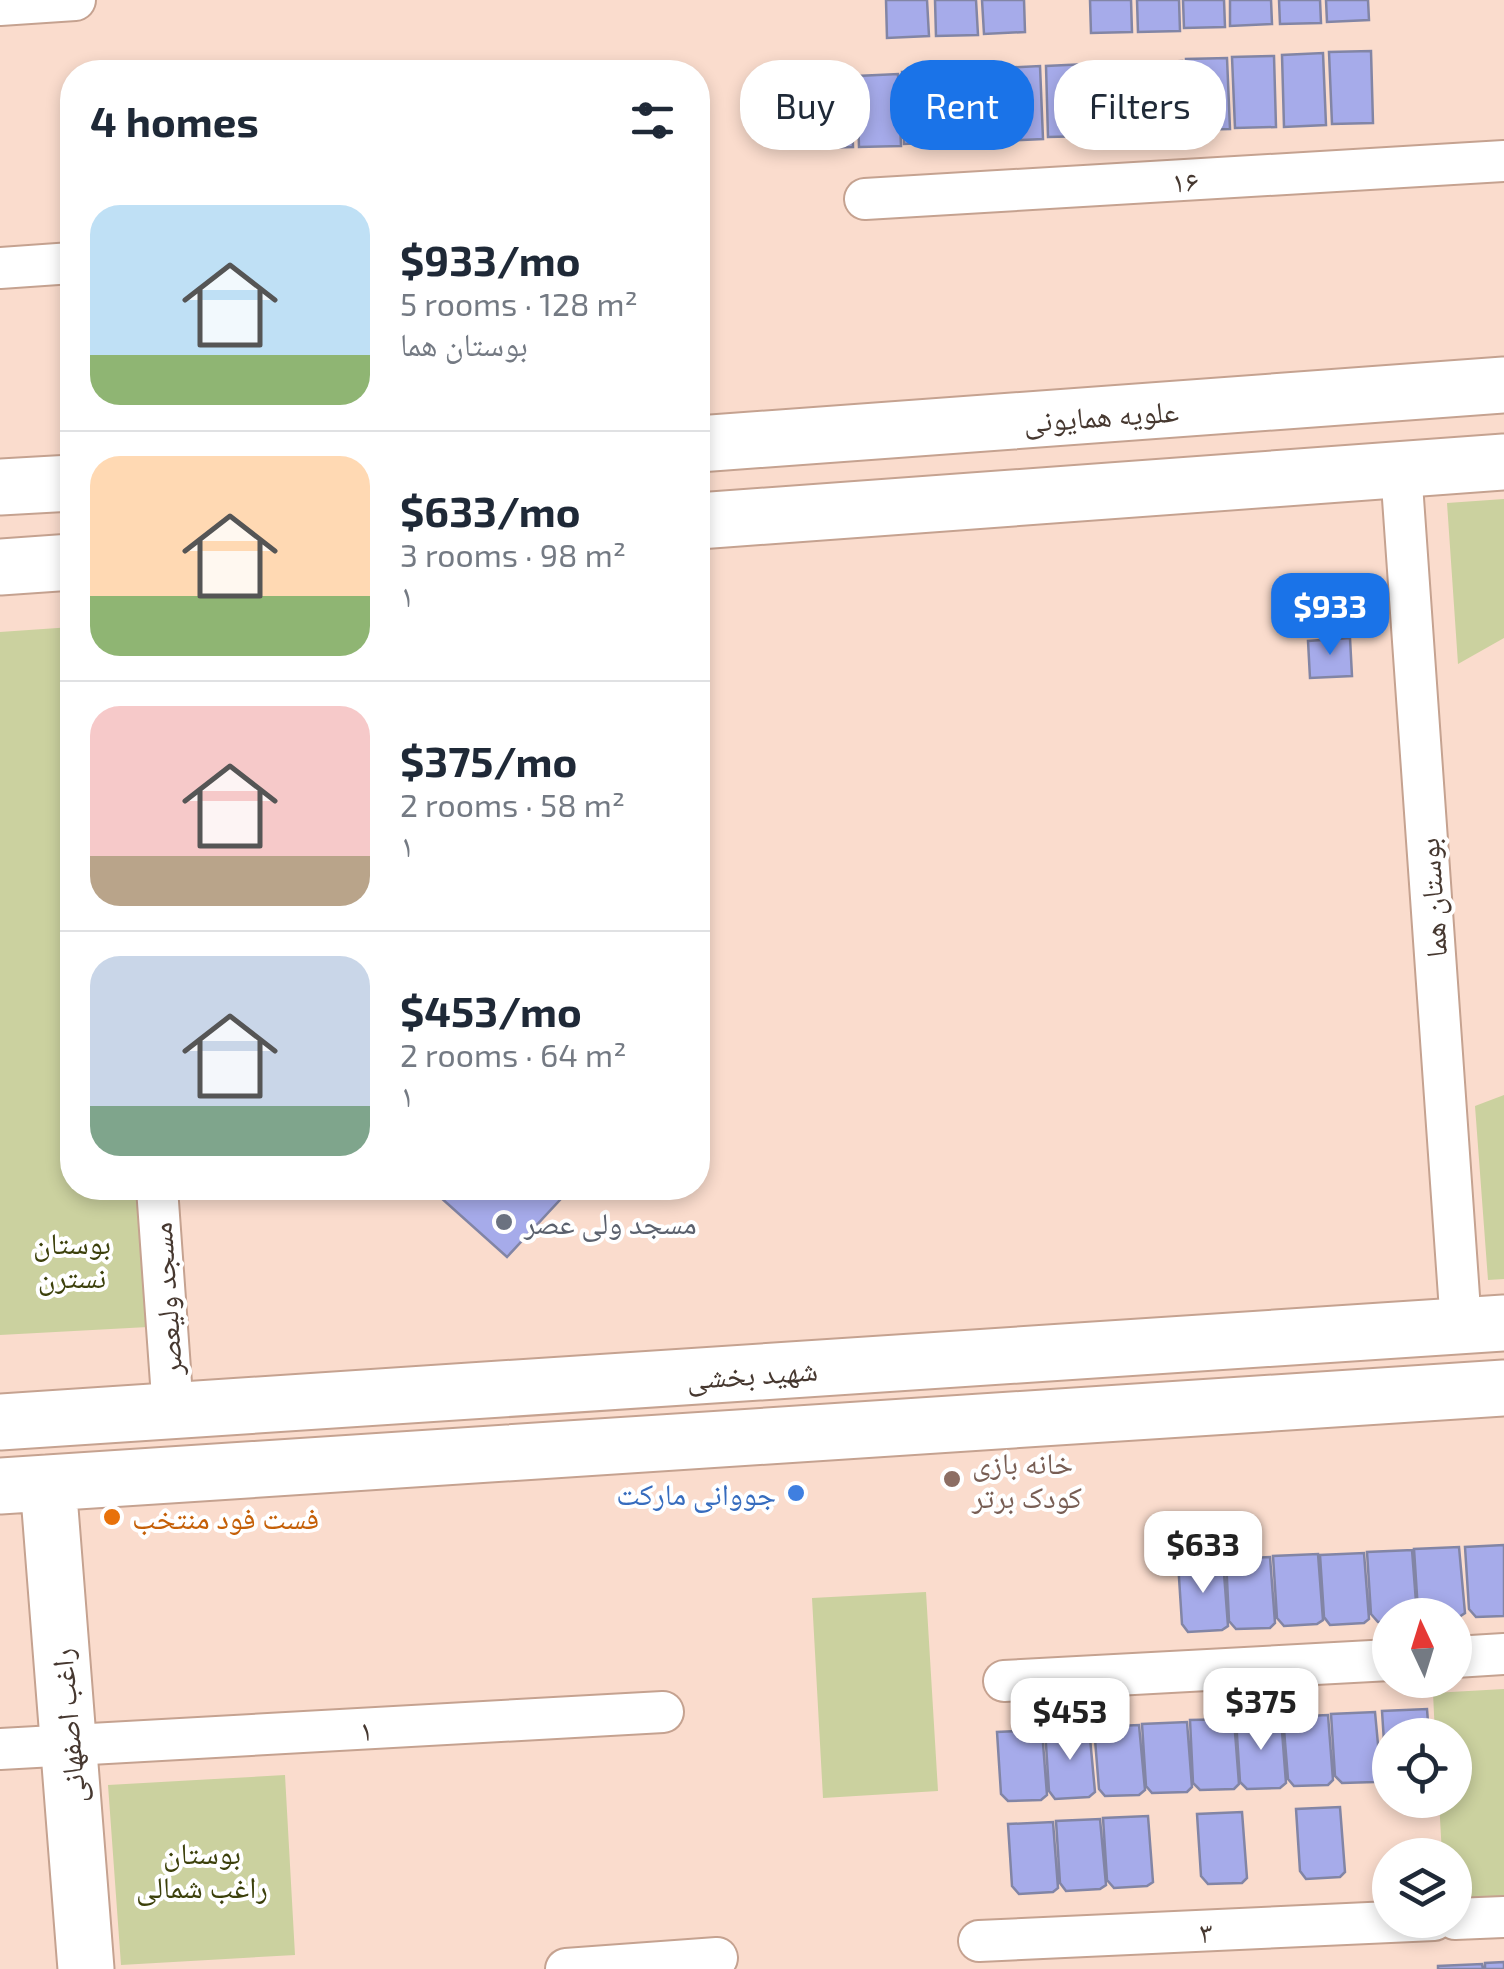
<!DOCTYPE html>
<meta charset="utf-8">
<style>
body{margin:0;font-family:"Exo 2","Noto Naskh Arabic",sans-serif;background:#f6f6f7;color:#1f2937;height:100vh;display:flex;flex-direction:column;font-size:38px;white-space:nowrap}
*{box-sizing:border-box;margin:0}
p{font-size:32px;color:#747a83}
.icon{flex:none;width:55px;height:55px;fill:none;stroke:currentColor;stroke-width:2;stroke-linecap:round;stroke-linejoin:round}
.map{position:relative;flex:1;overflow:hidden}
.side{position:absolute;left:60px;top:60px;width:650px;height:1140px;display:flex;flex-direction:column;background:#fff;border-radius:40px;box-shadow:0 5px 15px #0003}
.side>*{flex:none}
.guide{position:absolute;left:740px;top:60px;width:612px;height:90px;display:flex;gap:20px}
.needle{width:65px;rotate:356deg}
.tools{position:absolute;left:1372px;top:1598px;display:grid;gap:20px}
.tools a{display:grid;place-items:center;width:100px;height:100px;border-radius:50%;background:#fff;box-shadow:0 5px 15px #0003;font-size:50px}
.price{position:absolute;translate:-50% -85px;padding:0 22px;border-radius:20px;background:#fff;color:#222;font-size:32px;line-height:65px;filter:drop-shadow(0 2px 5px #0008)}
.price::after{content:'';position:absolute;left:50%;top:60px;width:30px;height:22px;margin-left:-15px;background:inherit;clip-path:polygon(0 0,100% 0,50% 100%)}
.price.on{background:#1a73e8;color:#fff}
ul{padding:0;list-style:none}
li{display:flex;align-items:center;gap:30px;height:250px;padding:0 30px}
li+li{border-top:2px solid #e0e1e3}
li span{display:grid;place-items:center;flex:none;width:280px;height:200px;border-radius:30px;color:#555}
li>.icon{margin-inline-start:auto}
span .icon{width:120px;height:120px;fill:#fffc;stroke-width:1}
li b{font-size:42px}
h2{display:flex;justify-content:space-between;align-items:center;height:120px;padding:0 30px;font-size:42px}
.pill{padding:0 35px;border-radius:40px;background:#fff;box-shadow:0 5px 15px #0003;font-size:35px;line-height:90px}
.pill.on{background:#1a73e8;color:#fff}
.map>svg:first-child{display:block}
</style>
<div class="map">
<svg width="1504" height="1969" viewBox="0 0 1504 1969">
<rect width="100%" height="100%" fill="#fadccd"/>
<path fill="#cbd19f" d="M1504,499V638L1458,664L1447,503Z
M72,627V1188H116L117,1198L131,1188H140L148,1327L0,1335V632Z
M1504,1095V1279L1488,1280L1475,1106Z
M926,1592L938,1791L823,1798L812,1598Z
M1504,1689V1911L1455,1914V1855H1442L1439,1800H1455V1735H1435L1433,1693Z
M285,1775L295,1955L121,1965L108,1785Z"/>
<path fill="#a6abea" stroke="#8285a5" stroke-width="2.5" d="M886,0H927L929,36L887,38Z
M935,0H976L978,35L936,36Z
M982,0H1024L1025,32L984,34Z
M1090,0H1131L1132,32L1091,33Z
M1137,0H1179L1180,31L1138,32Z
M1183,0H1224L1225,27L1184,28Z
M1230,0H1271L1272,24L1230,26Z
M1279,0H1320L1321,23L1280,24Z
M1326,0H1368L1369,20L1327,22Z
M1371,51L1373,123L1332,124L1329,52Z
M1323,53L1326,125L1284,127L1282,55Z
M1274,56L1276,127L1235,128L1232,57Z
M1227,58L1230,129L1188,130L1186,59Z
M1182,61L1184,133L1143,134L1140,63Z
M1134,62L1137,134L1095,136L1093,64Z
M1087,64L1090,136L1048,137L1046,66Z
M1040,66L1043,139L1000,141L998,68Z
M986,67L990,138L952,140L948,69Z
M944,71L946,142L904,144L902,72Z
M898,74L901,146L859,147L857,76Z
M851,76L853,147L812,148L809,77Z
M1350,638L1352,676L1310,678L1308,641Z
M430,1188H571L507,1257Z
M1504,1545V1616L1476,1617L1469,1609L1465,1547Z
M1459,1547L1465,1613L1459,1617L1421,1615L1418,1611L1414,1549Z
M1412,1550L1417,1615H1390V1622H1378L1371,1614L1367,1552Z
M1364,1553L1369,1619L1364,1623L1330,1625L1324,1617L1320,1555Z
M1318,1554L1323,1620L1317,1624L1284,1626L1277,1618L1273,1556Z
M1270,1557L1275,1623L1270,1628L1236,1629L1229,1621L1226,1559Z
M1223,1560L1228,1626L1222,1630L1188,1632L1182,1624L1178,1562Z
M1427,1709L1429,1735H1390V1778L1386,1773L1382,1711Z
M1375,1712L1381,1777L1375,1782L1342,1783L1335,1776L1331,1714Z
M1328,1715L1333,1780L1328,1785L1294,1786L1288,1779L1283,1717Z
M1281,1718L1286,1783L1280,1788L1247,1789L1240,1782L1236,1720Z
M1234,1719L1239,1784L1234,1789L1200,1790L1193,1783L1190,1720Z
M1187,1722L1192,1787L1187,1792L1152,1793L1146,1786L1142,1724Z
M1139,1725L1145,1790L1139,1795L1105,1796L1099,1789L1094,1727Z
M1089,1727L1095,1792L1089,1797L1055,1799L1049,1791L1045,1729Z
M1042,1730L1047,1795L1041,1800L1008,1801L1001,1794L997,1732Z
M1340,1807L1345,1872L1340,1877L1306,1879L1300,1871L1296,1809Z
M1242,1812L1247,1878L1242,1883L1208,1884L1201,1876L1197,1814Z
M1148,1816L1153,1882L1147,1886L1114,1888L1107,1880L1103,1818Z
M1100,1819L1106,1885L1100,1889L1066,1891L1060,1883L1056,1821Z
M1053,1822L1058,1888L1053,1892L1019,1894L1012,1886L1008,1824Z
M1504,1962V1969H1485V1963Z
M1482,1964L1483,1969H1438V1966Z"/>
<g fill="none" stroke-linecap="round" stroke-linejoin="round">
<defs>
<path id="street" d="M0,5L75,0
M865,199L1504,161
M0,268L72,263
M1401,470L1461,1325
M157,1188L173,1411
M1455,1657L1504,1654
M1004,1681L1390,1660
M0,1749L663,1712
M1455,1919L1504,1917
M979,1941L1434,1920
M566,1969L717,1958"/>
<path id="secondary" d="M698,444L1504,385
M0,487L72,483
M698,521L1504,462
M0,567L72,562
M0,1422L1504,1323
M48,1483L86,1969
M0,1486L1504,1388"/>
</defs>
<use href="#street" stroke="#c5a290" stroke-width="44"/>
<use href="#secondary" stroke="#c5a290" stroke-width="59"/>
<use href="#street" stroke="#fff" stroke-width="40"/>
<use href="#secondary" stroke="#fff" stroke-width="55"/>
</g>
<circle fill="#6b7280" stroke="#fff" stroke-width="4" cx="504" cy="1222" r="10"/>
<circle fill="#8d6e63" stroke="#fff" stroke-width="4" cx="952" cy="1479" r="10"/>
<circle fill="#3f7fe0" stroke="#fff" stroke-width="4" cx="796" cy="1493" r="10"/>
<circle fill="#e8710a" stroke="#fff" stroke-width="4" cx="112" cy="1517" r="10"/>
<g text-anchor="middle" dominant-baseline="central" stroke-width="8" stroke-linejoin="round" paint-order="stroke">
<g font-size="30" fill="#463830" stroke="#fff">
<text transform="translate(1185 180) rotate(-3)">۱۶</text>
<text transform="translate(1101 415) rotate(-4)">علویه همایونی</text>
<text transform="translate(1431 898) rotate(-94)">بوستان هما</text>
<text transform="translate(165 1299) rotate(-94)">مسجد ولیعصر</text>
<text transform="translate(752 1373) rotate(-4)">شهید بخشی</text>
<text transform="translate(67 1726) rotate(-95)">راغب اصفهانی</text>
<text transform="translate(366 1729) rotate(-3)">۱</text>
<text transform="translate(1206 1931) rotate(-3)">۳</text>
</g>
<g font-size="30" fill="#5b616d" stroke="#fff" text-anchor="start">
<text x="524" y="1222">مسجد ولی عصر</text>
</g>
<g font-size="30" fill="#3c400b" stroke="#fff">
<text x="72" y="1242">بوستان<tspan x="72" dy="34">نسترن</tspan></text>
<text x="202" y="1852">بوستان<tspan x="202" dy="34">راغب شمالی</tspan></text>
</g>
<g font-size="30" fill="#785e54" stroke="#fff" text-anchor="start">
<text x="972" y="1462">خانه بازی<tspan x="972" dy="34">کودک برتر</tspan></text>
</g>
<g font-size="30" fill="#366cbe" stroke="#fff" text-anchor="end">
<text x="776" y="1493">جووانی مارکت</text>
</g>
<g font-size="30" fill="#c56008" stroke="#fff" text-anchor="start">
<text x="132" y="1517">فست فود منتخب</text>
</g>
</g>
</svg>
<div class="tools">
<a><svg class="needle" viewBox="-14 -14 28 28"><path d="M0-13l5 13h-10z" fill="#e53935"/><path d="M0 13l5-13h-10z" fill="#747a83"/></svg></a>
<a><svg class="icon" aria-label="locate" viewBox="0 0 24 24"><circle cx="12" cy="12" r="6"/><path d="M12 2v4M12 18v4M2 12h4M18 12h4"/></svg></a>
<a><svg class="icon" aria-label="layers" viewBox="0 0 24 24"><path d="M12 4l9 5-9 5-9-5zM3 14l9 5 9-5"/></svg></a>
</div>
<b class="price on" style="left:1330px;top:658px">$933</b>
<b class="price" style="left:1203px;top:1596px">$633</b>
<b class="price" style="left:1261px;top:1753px">$375</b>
<b class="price" style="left:1070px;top:1763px">$453</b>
<div class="guide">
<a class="pill">Buy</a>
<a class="pill on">Rent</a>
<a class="pill">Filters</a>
</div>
<section class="side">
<h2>4 homes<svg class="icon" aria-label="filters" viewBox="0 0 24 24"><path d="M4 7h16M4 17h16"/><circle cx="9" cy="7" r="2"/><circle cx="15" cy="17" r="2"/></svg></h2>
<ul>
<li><span style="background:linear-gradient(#bfe0f5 75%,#8fb573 0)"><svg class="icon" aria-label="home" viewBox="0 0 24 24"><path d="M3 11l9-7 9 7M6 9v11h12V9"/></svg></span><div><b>$933/mo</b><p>5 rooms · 128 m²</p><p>بوستان هما</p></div></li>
<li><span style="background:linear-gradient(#ffd9b3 70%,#8fb573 0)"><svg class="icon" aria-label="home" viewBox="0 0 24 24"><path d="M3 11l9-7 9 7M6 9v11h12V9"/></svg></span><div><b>$633/mo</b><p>3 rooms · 98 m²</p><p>۱</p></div></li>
<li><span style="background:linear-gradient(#f6c9c9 75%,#b9a48a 0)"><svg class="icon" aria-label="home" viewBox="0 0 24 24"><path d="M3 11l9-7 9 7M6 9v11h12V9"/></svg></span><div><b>$375/mo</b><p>2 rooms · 58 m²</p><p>۱</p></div></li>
<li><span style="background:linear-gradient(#c9d6e8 75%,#7fa58c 0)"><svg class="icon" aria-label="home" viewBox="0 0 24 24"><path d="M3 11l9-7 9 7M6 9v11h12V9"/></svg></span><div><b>$453/mo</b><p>2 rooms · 64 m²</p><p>۱</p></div></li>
</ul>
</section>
</div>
